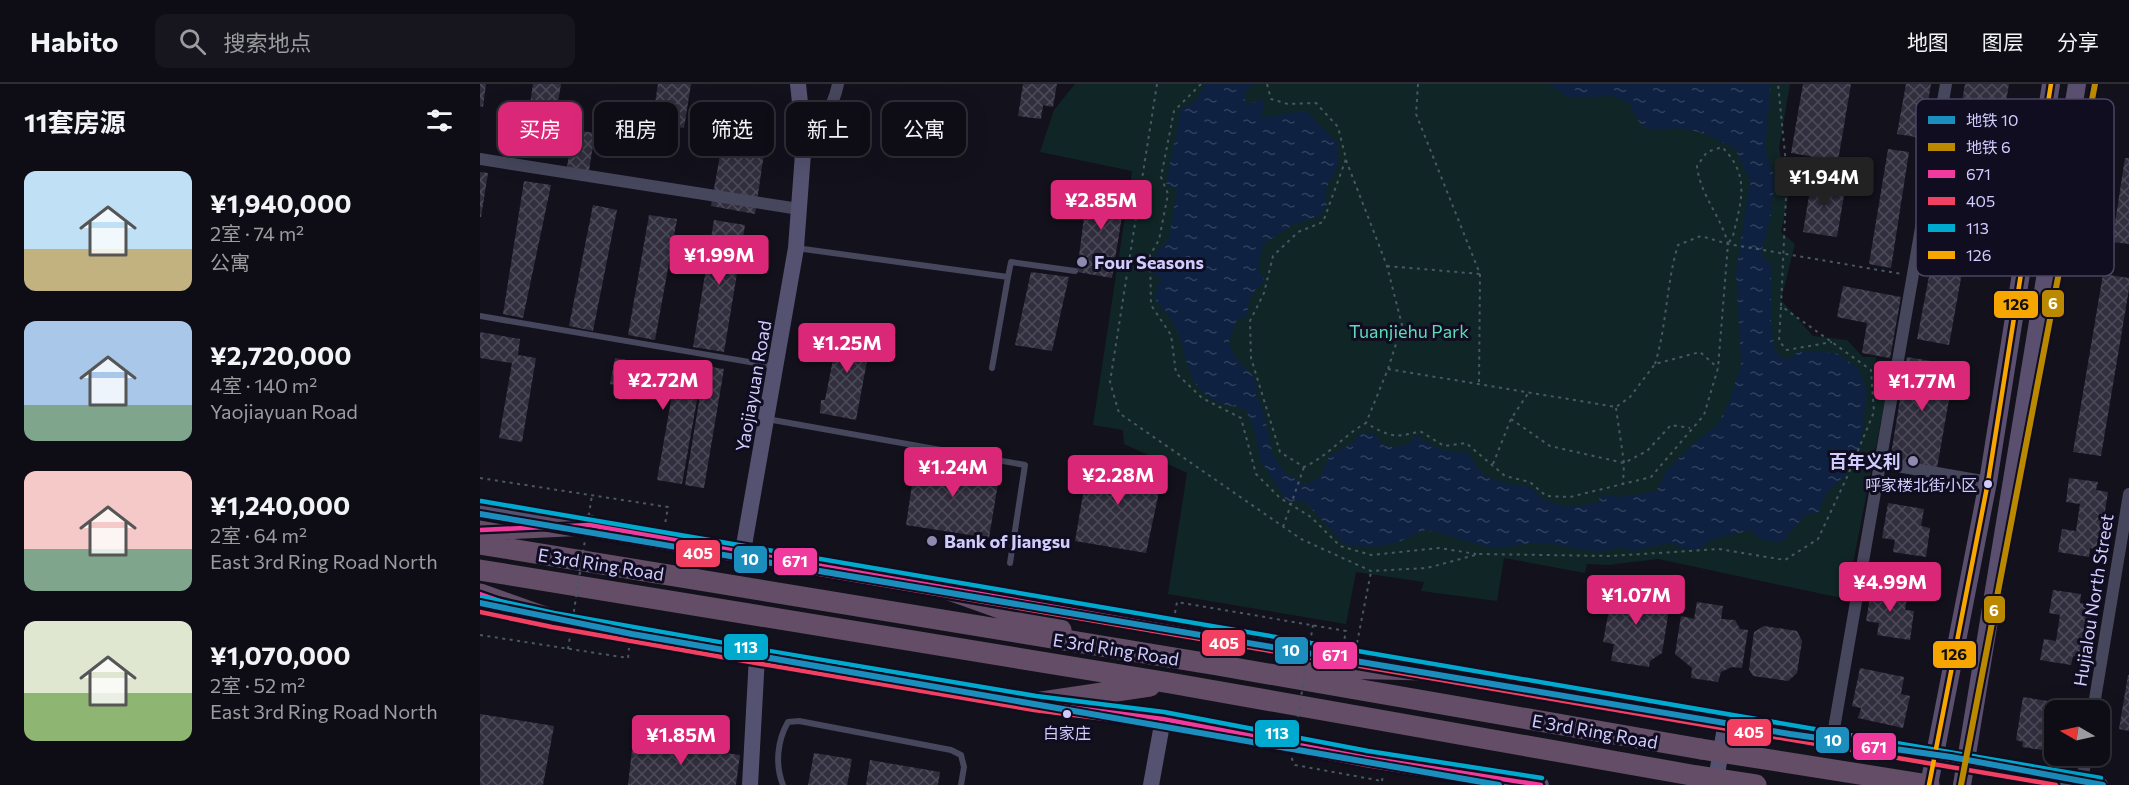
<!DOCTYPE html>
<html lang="zh">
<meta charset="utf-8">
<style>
body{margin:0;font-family:Commissioner,"Noto Sans SC",sans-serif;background:#17161e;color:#f1f3f6;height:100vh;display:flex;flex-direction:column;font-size:22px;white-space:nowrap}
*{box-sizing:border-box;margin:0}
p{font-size:20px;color:#9b9ca0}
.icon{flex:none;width:33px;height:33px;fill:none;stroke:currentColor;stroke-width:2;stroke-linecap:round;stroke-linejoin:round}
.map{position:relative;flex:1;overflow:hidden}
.drawer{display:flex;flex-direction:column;background:#0e0d15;width:480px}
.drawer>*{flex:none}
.top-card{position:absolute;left:18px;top:18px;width:570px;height:54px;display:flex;gap:12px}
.needle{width:39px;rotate:279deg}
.controls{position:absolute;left:1564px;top:616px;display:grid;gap:12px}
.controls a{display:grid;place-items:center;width:66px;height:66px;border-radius:12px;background:#0e0d15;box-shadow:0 6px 24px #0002,0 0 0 2px #2e2d34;font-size:30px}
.price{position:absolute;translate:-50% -51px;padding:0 14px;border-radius:6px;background:#db2777;color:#fff;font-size:20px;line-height:39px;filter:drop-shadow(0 2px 3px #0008)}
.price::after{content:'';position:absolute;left:50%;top:36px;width:18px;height:14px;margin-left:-9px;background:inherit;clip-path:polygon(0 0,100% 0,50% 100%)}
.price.selected{background:#222;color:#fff}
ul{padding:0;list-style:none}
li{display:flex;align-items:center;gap:18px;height:150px;padding:0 24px}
li span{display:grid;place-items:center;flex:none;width:168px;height:120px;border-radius:12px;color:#555}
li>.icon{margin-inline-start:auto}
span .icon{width:72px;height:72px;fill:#fffc;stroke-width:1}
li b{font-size:26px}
h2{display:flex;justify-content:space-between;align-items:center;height:72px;padding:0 24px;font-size:26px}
.pill{padding:0 21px;border-radius:12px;background:#0e0d15;box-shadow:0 6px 24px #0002,0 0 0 2px #2e2d34;font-size:21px;line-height:54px}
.pill.selected{background:#db2777;color:#fff}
header{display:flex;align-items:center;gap:36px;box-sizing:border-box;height:84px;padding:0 30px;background:#0e0d15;border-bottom:2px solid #2e2d34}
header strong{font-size:28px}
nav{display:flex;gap:33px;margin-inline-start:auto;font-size:21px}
.search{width:420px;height:54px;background:#17161e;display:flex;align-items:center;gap:15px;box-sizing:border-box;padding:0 21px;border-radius:12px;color:#9b9ca0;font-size:22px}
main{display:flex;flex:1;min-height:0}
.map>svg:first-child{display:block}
</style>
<header>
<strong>Habito</strong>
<div class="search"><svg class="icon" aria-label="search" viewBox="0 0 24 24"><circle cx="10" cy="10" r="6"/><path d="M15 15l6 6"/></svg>搜索地点</div>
<nav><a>地图</a><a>图层</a><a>分享</a></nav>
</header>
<main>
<section class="drawer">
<h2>11套房源<svg class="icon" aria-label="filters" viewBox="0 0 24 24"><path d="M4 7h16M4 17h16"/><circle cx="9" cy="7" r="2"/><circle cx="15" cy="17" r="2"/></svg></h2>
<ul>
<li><span style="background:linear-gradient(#bfe0f5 65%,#c2b280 0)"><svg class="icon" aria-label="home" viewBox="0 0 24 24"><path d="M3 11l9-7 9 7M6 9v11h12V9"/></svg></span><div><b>¥1,940,000</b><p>2室 · 74 m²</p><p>公寓</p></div></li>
<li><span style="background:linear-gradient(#a9c7e8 70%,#7fa58c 0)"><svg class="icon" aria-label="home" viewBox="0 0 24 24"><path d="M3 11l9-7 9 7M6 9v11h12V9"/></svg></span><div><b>¥2,720,000</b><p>4室 · 140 m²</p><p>Yaojiayuan Road</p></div></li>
<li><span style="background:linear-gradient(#f6c9c9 65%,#7fa58c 0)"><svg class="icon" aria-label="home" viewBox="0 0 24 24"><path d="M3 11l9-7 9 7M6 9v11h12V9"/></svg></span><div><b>¥1,240,000</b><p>2室 · 64 m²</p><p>East 3rd Ring Road North</p></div></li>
<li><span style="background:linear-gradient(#dfe7d0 60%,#8fb573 0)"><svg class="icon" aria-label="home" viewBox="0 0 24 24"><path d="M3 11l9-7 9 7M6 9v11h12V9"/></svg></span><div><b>¥1,070,000</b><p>2室 · 52 m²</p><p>East 3rd Ring Road North</p></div></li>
</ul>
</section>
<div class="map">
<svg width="1649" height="701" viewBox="0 0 1649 701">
<defs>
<pattern id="water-ripples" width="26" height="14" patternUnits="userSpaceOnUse" patternTransform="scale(1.5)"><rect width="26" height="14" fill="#0e2140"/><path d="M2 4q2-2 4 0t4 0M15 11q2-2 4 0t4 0" fill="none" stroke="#30405d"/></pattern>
<pattern id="building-cross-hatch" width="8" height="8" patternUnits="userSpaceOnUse" patternTransform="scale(1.5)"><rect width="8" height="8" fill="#312e3e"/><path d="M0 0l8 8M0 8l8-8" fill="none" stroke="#4e4b5b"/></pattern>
</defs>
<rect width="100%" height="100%" fill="#13111c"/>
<path fill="#102626" d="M595,0H1310L1299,64L1309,109L1301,148L1315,160L1301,216L1333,252L1367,256L1383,273H1396L1394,287L1410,291L1366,515L1178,475L1128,481L1107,480L1105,489L1024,474L1017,517L941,507L944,498L876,488L866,540L688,510L707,389L644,360L643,346L613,341L652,87L560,68L574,26Z"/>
<path fill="url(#water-ripples)" d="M725,0H774L765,8V21L784,15L782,33L826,27C839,37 844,48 857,57C857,64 860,74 858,81C853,96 841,103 847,121L838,133L816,139L783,160L778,183L785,198C771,206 769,217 767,232L757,236L749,258L755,273L776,295L777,313L784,329L793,372L807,390L826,401L841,392L849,372L871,360L881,349H894L904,362C918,364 928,363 936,351C953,364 965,370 987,368L1004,392L1024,399L1049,403L1063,415L1085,423L1116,419L1123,410L1141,413L1176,407L1187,386L1215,358L1238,340L1249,318L1261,281L1256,188L1270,97L1255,64C1240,58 1222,47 1206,45C1172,41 1167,60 1150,20L1132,12L1090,14L1068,0H1291L1285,66L1295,94L1291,131L1281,171L1291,180V239L1295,267L1306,276L1318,268L1340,267L1358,270L1379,285L1387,307L1381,358L1364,393L1347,409L1338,429L1325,431L1302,458L1280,456L1271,446L1230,456L1222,464L1208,466L1190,459L1154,467L1138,463C1114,474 1082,458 1056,459C1038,460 1023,466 1004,462C985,457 965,450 945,446C913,462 900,466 864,460L824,417L807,418L780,375L775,348L766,326C757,322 747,322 739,319C706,304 709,277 698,249C693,235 684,226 674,215L681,193L673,191L675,170L689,154L697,105L686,100L701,25L716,16Z"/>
<path fill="url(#building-cross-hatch)" d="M0,0H6L3,23L0,22Z
M53,0H81L77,24L50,20Z
M178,0H211L204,44L172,38Z
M543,0H577L573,23L563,21L561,35L538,32Z
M1323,0H1371L1358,77L1311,69Z
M1426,0H1451L1442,54L1417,50Z
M1485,0H1529L1520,53L1477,46Z
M255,31L289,36L275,130L231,122L246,37L254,38Z
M93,46L115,49L108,93L86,89Z
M1408,65L1429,68L1411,184L1389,180Z
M1645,74H1649V160L1632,158Z
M0,88L8,89L1,133H0Z
M1332,94L1366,99L1357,153L1323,148Z
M44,97L71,101L43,234L23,230Z
M608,102L646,107L632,194L597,188Z
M113,121L137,126L113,247L89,242Z
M169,131L197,135L175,256L148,251Z
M234,136L265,141L244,268L213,263Z
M1455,161L1486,166L1469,261L1437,255Z
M551,188L589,193L572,267L535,261Z
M1623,190L1649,194V205L1621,372L1593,368Z
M1363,202L1421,213L1410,274L1382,269L1387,239L1357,233Z
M355,244L392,250L376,336L340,329L341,316H345L357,255H353Z
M0,248L40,255L38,271L56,274L42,358L19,354L32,279L0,274Z
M1427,273L1475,281L1457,384L1410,376Z
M135,274L205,286L200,313L217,316L202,400L177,396L192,311L130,300Z
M225,282L244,285L224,404L205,401Z
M436,374L520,387L509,454L426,441Z
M609,376L683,389L666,469L595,457Z
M1589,394L1618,398L1616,406L1628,408L1619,466L1610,464L1609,473L1578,468L1582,445L1596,447L1600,420L1586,418Z
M1408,419L1444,425L1441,442L1450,444L1446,473L1413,468L1415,456L1402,454Z
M1143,500L1178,506L1176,515L1189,526L1182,569L1170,577L1169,583L1131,577L1134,560L1123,558L1131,515L1140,517Z
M1392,502L1428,508L1425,526L1434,527L1430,556L1397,551L1399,539L1386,537Z
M1573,506L1601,510L1600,519L1614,521L1605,574L1593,572L1591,581L1560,576L1564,555L1576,557L1580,531L1569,529Z
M1217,518L1243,522L1241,535L1255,536L1260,545L1268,546L1262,584L1252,583L1241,588L1238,598L1211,594L1212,584L1195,570L1201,532L1214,535Z
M1284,542L1317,547L1322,557L1317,589L1308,597L1273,592L1269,585L1274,548Z
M1380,584L1424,593L1421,610L1430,612L1423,644L1378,634L1381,624L1372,622Z
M1648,591H1649V647L1639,645Z
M1543,613L1586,620L1585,627H1575V668L1542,663L1543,658L1536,656Z
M0,630L74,642L63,701H0Z
M153,657L260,671L256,701H148Z
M334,669L372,675L367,701H328Z
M390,676L460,688L458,701H386Z"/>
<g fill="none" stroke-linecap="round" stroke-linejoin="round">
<path stroke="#495864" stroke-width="2" stroke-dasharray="3 4.5" stroke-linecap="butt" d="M677,0L630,298L639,329L821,455L891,487L947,484L999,470L1131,472L1239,465L1305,476L1338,455L1367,393L1394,328L1391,286L1301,222L1307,90L1298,0
M721,0L694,27L681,93L688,110L679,156L670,171L671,221L691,251L696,289L722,314L761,334L776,390L800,414L831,433L860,462L891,471L960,464L996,470
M787,0L791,15L808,20L836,19L858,43L866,75L843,138L818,148L793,172L784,209L770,237L771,274L800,368L824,383C848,372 863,352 886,339C908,352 915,355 940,347L964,362L986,359L1025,392L1050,398L1066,412L1090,413L1171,393L1224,331L1238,284L1248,160C1241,132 1220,111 1217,82L1227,68L1242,63C1271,92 1261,117 1253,152L1248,160
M938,0L936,30L1000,190L999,300
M866,76L907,182L922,241L908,285L886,339
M907,182L1000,190
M1301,223L1299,257L1307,266L1352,258
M1175,280C1187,241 1186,200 1198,161L1221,152L1248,160L1422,190
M908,285L1136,323L1150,313L1175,280L1220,268L1238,284
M1136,324L1144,379L1143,401
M1031,335L1070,362L1144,379L1167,367L1191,341L1210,344
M1013,380L1031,335L1049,308
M0,394L188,423L185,440
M803,443L824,383
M695,529L697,518L866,547L864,557
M0,551L148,574L149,564
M877,559L891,488
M902,697L903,690"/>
<path stroke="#46465c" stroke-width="6" d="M316,164L528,193L512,284
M528,193L531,178L595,187
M0,232L293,282
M287,335L545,381L530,479
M303,701C295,681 297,657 308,638L319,637L471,666L481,671L484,683L481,701"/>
<path stroke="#46465c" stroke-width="12" d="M323,60C340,41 353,25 358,0
M0,75L319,125
M1400,379L1508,398
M1613,627L1649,410
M1352,656L1466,0
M1602,698L1606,672"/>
<path stroke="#545270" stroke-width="16" d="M0,424L263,467L474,506
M263,467L316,164L324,56L318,0
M503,511L897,578
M62,534L555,619L683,635L887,674L1061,701
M935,584L1620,701
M270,701L277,572
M671,701L683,635
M1235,701L1246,638"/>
<path stroke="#5a4f6e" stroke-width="18" d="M1449,701L1508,398L1571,0
M1482,701L1597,0"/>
<path stroke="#644d66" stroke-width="21" d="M0,446L109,441
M0,460L737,581L1221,665
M0,486L690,599L1217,692
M464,504L581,546
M0,510L73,536
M806,583L945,586
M555,619L670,602"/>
<path stroke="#495864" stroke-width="2" stroke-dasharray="3 4.5" stroke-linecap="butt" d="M833,541L811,673L815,681L902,697
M88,565L112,411"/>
<path stroke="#644d66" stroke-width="21" d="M1221,665L1449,701
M1217,692L1276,701"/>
<defs>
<path id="bus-1" d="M0,446L109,441L762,556L1620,701
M0,510L73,536L555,619L683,635L887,674L1061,701"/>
<path id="bus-2" d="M0,432L1576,701
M0,528L72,543L276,579L554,626L682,642L886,681L1012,701"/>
<path id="bus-3" d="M1,417L1621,694
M2,513L74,529L278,565L556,612L684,628L888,667L1062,694"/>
<path id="bus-4" d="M1449,701L1508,398L1571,0"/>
</defs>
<use href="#bus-1" stroke="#100d20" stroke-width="9"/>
<use href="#bus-2" stroke="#100d20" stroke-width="9"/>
<use href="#bus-3" stroke="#100d20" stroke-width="9"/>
<use href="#bus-4" stroke="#100d20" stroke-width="9"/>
<use href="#bus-1" stroke="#f13a9d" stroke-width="4.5"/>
<use href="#bus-2" stroke="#f24062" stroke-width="4.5"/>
<use href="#bus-3" stroke="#00a9ce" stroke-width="4.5"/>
<use href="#bus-4" stroke="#f7a600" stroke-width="4.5"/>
<defs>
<path id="metro-1" d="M0,430L1310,650L1471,673L1623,701
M0,519L152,550L1019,701"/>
<path id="metro-2" d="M1481,701L1615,0"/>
</defs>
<use href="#metro-1" stroke="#100d20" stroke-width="10"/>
<use href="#metro-2" stroke="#100d20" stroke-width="10"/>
<use href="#metro-1" stroke="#1c8ebe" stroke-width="6"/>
<use href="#metro-2" stroke="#bb8900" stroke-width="6"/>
</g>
<g fill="#8e8baf" stroke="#100d20" stroke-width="2">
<circle cx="602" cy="178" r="6"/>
<circle cx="1433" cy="377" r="6"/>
<circle cx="452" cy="457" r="6"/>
</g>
<g fill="#d1ccfe" stroke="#100d20" stroke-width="2">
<circle cx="1508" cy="400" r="5"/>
<circle cx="587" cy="630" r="5"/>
</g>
<g text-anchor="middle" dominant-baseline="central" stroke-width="6" stroke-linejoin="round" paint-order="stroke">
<g font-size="16" fill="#d1ccfe" stroke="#100d20" text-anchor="end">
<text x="1497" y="400">呼家楼北街小区</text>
<text x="587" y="648" text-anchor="middle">白家庄</text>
</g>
<g font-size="18" font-weight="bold" fill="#d1ccfe" stroke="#100d20" text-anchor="start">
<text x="614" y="178">Four Seasons</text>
<text x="1421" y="377" text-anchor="end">百年义利</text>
<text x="464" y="457">Bank of Jiangsu</text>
</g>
<g font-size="18" fill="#5addba" stroke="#100d20">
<text x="929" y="247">Tuanjiehu Park</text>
</g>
<g font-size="18" fill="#d1ccfe" stroke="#100d20">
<text transform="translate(273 302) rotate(-80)">Yaojiayuan Road</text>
<text transform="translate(121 480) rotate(9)">E 3rd Ring Road</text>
<text transform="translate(1613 516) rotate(-81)">Hujialou North Street</text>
<text transform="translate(636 565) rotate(9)">E 3rd Ring Road</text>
<text transform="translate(1115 647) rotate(10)">E 3rd Ring Road</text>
</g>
</g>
<rect x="1436" y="15" width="198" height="177" rx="9" fill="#100d20" stroke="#4a4663" stroke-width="1.5"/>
<rect x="1448" y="32" width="27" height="8" fill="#1c8ebe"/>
<rect x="1448" y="59" width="27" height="8" fill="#bb8900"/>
<rect x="1448" y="86" width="27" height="8" fill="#f13a9d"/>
<rect x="1448" y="113" width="27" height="8" fill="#f24062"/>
<rect x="1448" y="140" width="27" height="8" fill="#00a9ce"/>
<rect x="1448" y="167" width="27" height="8" fill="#f7a600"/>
<g font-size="16" fill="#d1ccfe">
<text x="1486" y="42">地铁 10</text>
<text x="1486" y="69">地铁 6</text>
<text x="1486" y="96">671</text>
<text x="1486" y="123">405</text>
<text x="1486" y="150">113</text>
<text x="1486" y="177">126</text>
</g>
<g stroke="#100d20" stroke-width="2">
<rect x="1561" y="205" width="24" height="29" rx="6" fill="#bb8900"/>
<rect x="1513" y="206" width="46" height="29" rx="6" fill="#f7a600"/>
<rect x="195" y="455" width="46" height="29" rx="6" fill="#f24062"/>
<rect x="253" y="461" width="35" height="29" rx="6" fill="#1c8ebe"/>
<rect x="293" y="463" width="45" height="29" rx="6" fill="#f13a9d"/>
<rect x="1503" y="511" width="23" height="29" rx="6" fill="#bb8900"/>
<rect x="721" y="545" width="45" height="28" rx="6" fill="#f24062"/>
<rect x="243" y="549" width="46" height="28" rx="6" fill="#00a9ce"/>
<rect x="794" y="552" width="35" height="29" rx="6" fill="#1c8ebe"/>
<rect x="1452" y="556" width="45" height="29" rx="6" fill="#f7a600"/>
<rect x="832" y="557" width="46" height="29" rx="6" fill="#f13a9d"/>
<rect x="1246" y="634" width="46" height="29" rx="6" fill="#f24062"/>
<rect x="774" y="635" width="46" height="29" rx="6" fill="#00a9ce"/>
<rect x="1335" y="642" width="35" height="28" rx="6" fill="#1c8ebe"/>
<rect x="1372" y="648" width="45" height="29" rx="6" fill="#f13a9d"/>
</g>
<g font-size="16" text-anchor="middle" font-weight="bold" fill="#fff">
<text x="1573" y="225">6</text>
<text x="218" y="475">405</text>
<text x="270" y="481">10</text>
<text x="315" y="483">671</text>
<text x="1514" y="532">6</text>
<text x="744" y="565">405</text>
<text x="266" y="569">113</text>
<text x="811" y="572">10</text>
<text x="855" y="577">671</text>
<text x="1269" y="654">405</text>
<text x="797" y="655">113</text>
<text x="1353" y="662">10</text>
<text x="1394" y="669">671</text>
</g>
<g font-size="16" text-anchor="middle" font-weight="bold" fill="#111">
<text x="1536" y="226">126</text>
<text x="1474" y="576">126</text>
</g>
</svg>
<div class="controls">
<a><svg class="needle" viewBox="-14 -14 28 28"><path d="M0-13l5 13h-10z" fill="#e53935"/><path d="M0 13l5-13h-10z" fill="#9b9ca0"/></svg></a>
</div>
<b class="price selected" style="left:1344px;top:124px">¥1.94M</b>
<b class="price" style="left:621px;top:147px">¥2.85M</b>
<b class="price" style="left:239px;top:202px">¥1.99M</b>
<b class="price" style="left:367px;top:290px">¥1.25M</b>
<b class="price" style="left:183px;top:327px">¥2.72M</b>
<b class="price" style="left:1442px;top:328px">¥1.77M</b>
<b class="price" style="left:473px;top:414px">¥1.24M</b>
<b class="price" style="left:638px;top:422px">¥2.28M</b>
<b class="price" style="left:1410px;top:529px">¥4.99M</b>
<b class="price" style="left:1156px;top:542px">¥1.07M</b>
<b class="price" style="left:201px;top:682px">¥1.85M</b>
<div class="top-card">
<a class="pill selected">买房</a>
<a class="pill">租房</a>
<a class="pill">筛选</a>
<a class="pill">新上</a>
<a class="pill">公寓</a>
</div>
</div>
</main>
